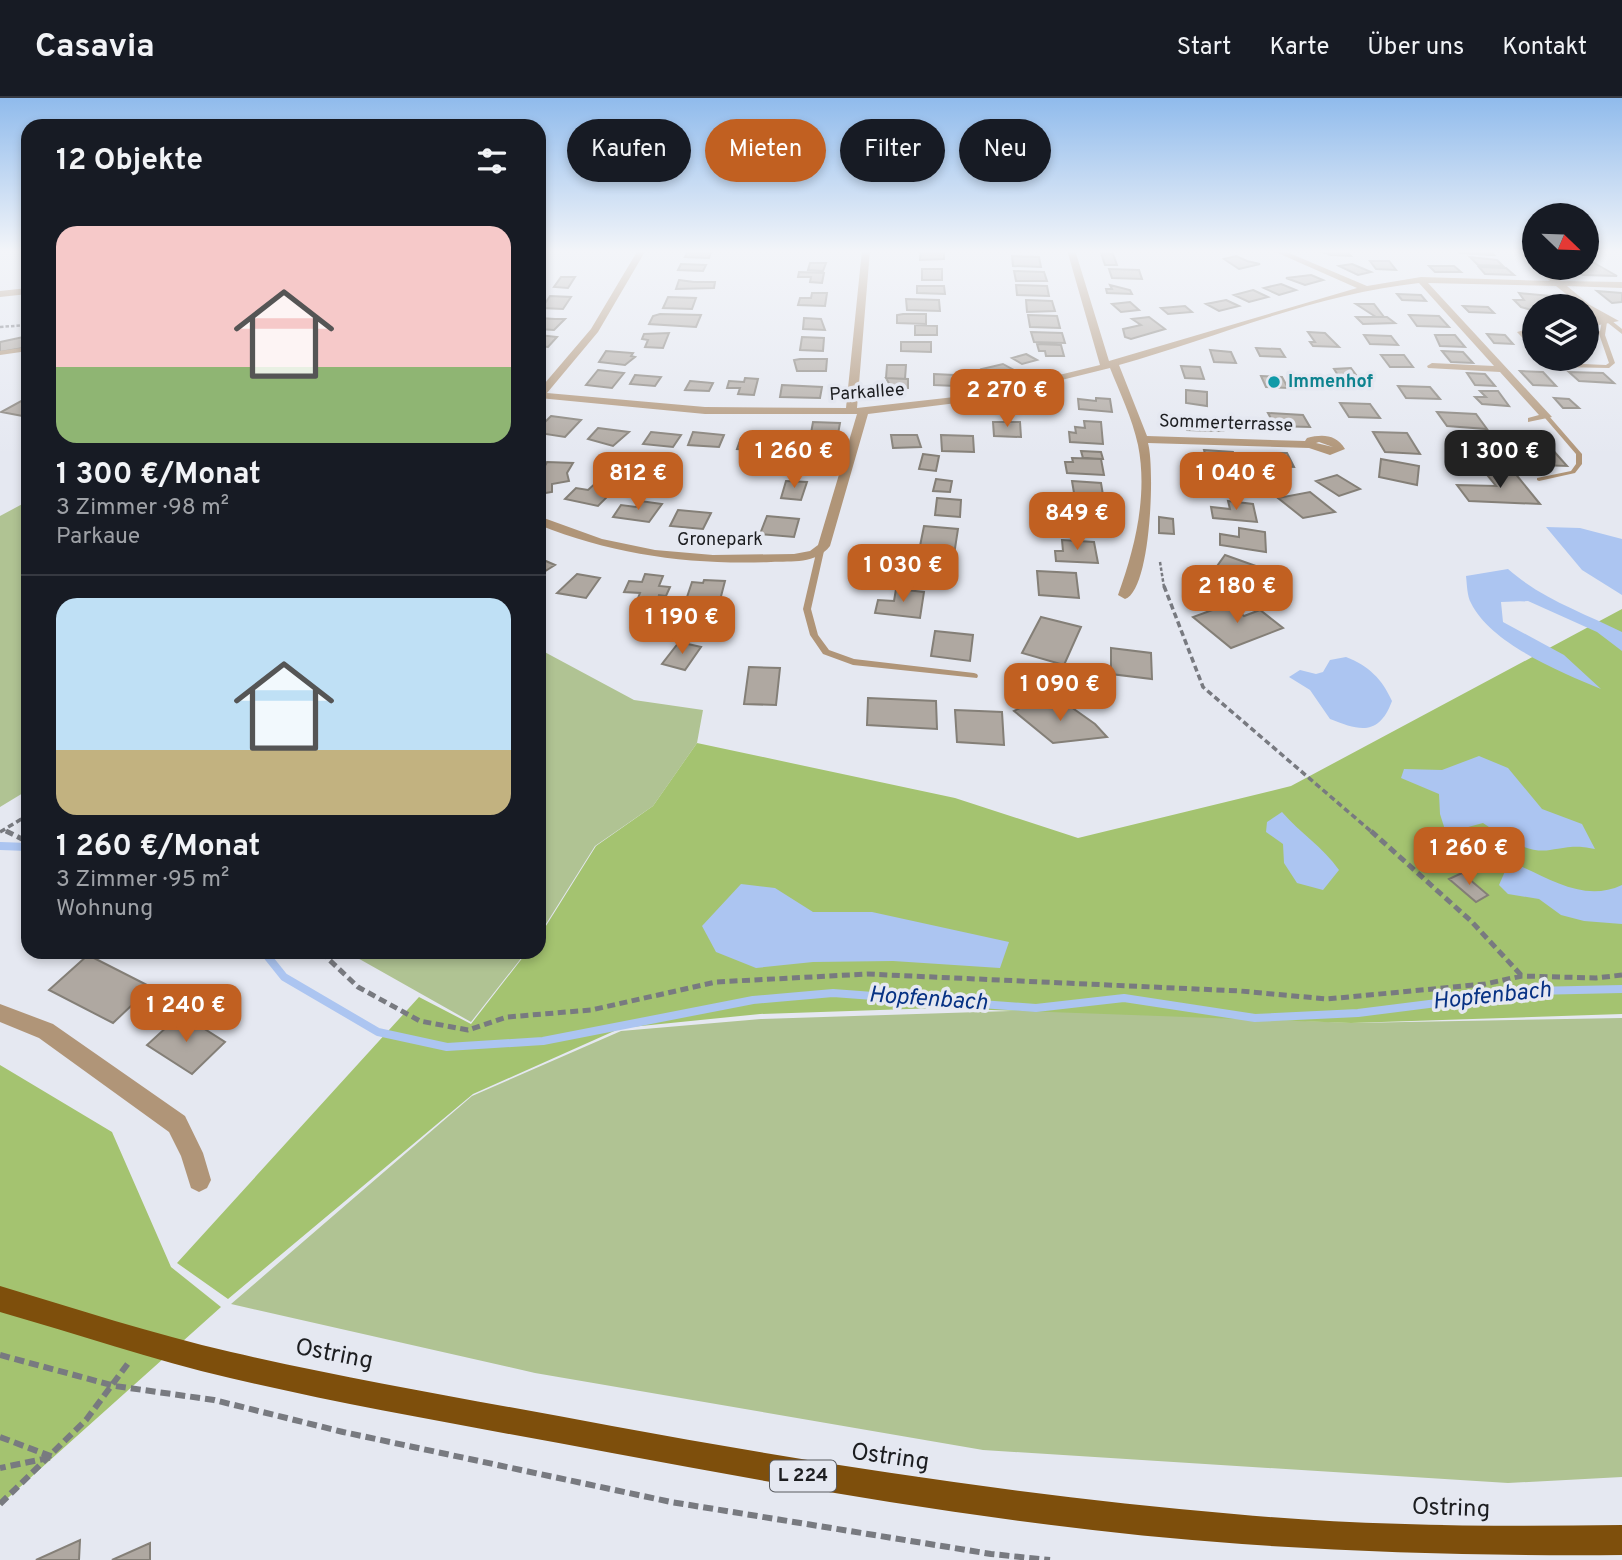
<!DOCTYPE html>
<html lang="de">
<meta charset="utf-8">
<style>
body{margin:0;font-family:Overpass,sans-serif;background:#20242c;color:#f1f3f6;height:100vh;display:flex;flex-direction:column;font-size:26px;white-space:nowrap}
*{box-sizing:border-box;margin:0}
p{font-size:23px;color:#9ea1a6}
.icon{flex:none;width:38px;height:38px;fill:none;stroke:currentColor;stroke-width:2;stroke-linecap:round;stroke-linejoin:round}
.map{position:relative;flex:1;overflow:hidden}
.sheet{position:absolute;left:21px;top:21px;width:525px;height:840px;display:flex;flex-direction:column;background:#171b24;border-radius:21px;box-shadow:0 4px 10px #0003}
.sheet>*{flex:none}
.banner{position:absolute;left:567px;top:21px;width:665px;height:63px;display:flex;gap:14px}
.needle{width:46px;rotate:113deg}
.controls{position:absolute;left:1522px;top:105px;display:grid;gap:14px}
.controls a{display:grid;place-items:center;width:77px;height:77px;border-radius:50%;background:#171b24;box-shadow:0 4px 10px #0003;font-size:35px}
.price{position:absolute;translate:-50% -60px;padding:0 16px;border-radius:14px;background:#c16021;color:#fff;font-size:23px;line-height:46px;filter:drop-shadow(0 2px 4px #0008)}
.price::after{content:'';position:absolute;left:50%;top:42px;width:21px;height:16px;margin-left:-10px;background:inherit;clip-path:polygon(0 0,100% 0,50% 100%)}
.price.active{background:#222;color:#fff}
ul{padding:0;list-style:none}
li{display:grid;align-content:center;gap:14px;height:371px;padding:0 35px}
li+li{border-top:2px solid #363941}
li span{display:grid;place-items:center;height:217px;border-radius:21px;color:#555}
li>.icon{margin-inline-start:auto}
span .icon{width:126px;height:126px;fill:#fffc;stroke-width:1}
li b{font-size:30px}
h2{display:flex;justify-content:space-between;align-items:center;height:84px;padding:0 35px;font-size:30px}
.tag{padding:0 24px;border-radius:32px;background:#171b24;box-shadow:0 4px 10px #0003;font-size:24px;line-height:63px}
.tag.active{background:#c16021;color:#fff}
header{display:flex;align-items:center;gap:42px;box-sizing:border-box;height:98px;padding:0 35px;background:#171b24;border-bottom:2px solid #363941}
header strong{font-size:33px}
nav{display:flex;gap:38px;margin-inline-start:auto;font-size:24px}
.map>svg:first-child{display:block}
</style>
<header>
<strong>Casavia</strong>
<nav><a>Start</a><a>Karte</a><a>Über uns</a><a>Kontakt</a></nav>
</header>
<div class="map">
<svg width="1622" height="1462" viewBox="0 0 1622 1462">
<rect width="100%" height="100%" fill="#e5e8f1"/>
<path fill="#b0c393" d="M28,403V692L0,709V418Z
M539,551L634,602L703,612L697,645L653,708L595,748L539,837Z
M347,854H526L471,924Z
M1041,912L1352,925L1622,920V1379L1508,1385L983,1352L535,1275L231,1206L472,998L621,933L761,921Z"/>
<path fill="#a4c370" d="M1622,511V916L1351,925L938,910L760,916L621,930L473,996L228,1201L177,1165L419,899L471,926L527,854H539V839L596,748L653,708L697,645L955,700L1078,740L1291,688Z
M0,967L112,1034L171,1169L221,1209L0,1407Z"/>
<path fill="#acc5f1" d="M1546,429L1580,430L1622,441V497L1582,472Z
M1508,471C1542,501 1582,514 1622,534V553L1597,534L1528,503L1501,504L1503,524L1564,557L1601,591C1561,574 1491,546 1471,505C1467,498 1467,486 1466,478Z
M1346,559C1369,568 1382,581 1392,603C1379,638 1360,633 1330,621L1310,592L1289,579L1300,572L1316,576L1323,574L1330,562Z
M1479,658L1508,670L1542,711L1582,726L1595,751C1574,747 1570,749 1550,752C1526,756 1502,738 1483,725L1446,735L1440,716L1439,696L1401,680L1404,671L1442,672Z
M1282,714C1300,735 1323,749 1339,772L1323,792L1297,785L1284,765L1283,746L1266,734L1267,724Z
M1520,768C1554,783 1586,804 1622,787V826L1584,823L1561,817L1539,801L1508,796L1499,787L1506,771Z
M741,786L775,790L813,814H872L1009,844L1000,870L893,863L813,864L756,870L716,854L702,828Z"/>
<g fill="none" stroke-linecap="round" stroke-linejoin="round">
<path stroke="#acc5f1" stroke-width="8" d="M0,748L28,749
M264,854L284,879L378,934L447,949L543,943L753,902L833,895L1036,910L1124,900L1255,920L1358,915L1532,893L1622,891"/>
</g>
<path fill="#afa8a1" stroke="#847f77" stroke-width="2" d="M689,152H712L709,160L685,159Z
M921,152L938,153L944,155V161L920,162Z
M1316,152H1346L1351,158L1331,157Z
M1457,152H1489L1494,157L1460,155Z
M1101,155L1113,156L1117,167H1105Z
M1012,158L1039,159L1041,169L1013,168Z
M1236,158L1247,163L1260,166L1239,171L1224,161Z
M1470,159L1497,162L1503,168L1478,167Z
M1370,163H1389L1396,172L1376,171Z
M810,165H826L823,173L808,172Z
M1587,165H1594L1617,178L1583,177L1573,170H1587Z
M681,166L706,167L703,173L678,172Z
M1352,166L1371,174L1358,177L1339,168Z
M1429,168H1454L1461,174H1435Z
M1479,169L1506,170L1514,177L1485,176Z
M922,171H942V182H922Z
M1109,171L1139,172L1142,181L1112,180Z
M1014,173L1044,174L1047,183H1016Z
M799,174L824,175L822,185L810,184L811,179H798Z
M1311,177L1323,182L1305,187L1286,180Z
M561,179H575L568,190L554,189Z
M679,182L694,184H715L714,190L676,191Z
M1281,186L1296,192L1279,197L1264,190Z
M1016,187L1047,188L1049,198L1017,197Z
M1110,187L1130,192L1132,196L1107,195L1106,191H1112Z
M917,188H944L945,196L917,195Z
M1253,192L1268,199L1249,204L1234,197Z
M1597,193L1622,195V204L1612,205Z
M812,195H827L825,208L798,207L800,200H811Z
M1519,195L1551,198L1558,206L1535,208V213L1521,209L1514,202H1524Z
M1397,196L1421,197L1426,203L1402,202Z
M550,198L571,199L563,211L542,210Z
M668,199L696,200L692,211L663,210Z
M906,201L939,202L940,213L907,212Z
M1026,202L1052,203L1055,213L1027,214Z
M1226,202L1239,208L1219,213L1206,206Z
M1130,204L1139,212L1121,214L1112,206Z
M1356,206H1374L1384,219H1376Z
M1185,208L1192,214L1168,216L1161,210Z
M1463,208L1488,209L1494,215L1469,214Z
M660,216L701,217L696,229L649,226L653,218Z
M903,216H926V226L897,225V217Z
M1028,217L1057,218L1060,230L1030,229Z
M1409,217L1439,218L1449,229L1417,228Z
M1149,219L1165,231L1131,241L1125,239L1123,231L1141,227L1132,221Z
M1356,219H1387L1395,225L1363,226Z
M539,220L555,221H565L554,232L539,231Z
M804,220L821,221L825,232L803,231Z
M915,227L937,228V237H915Z
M1031,234L1062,235L1065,245L1034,244Z
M1308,234L1325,235L1339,249L1313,248L1310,244H1315Z
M669,235L663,250L645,249L648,242L642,241L644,236Z
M1487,236L1505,237L1513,246L1494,245Z
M539,237L557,239L548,249L539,248Z
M1364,237L1391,238L1398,247L1370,246Z
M1435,237H1455L1465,249L1440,248Z
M28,238V249L0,254V244Z
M802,239L824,240L823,253L800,252Z
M901,244H931V254L901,253Z
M1037,246L1061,247L1064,258H1046L1045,253H1039Z
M1256,250L1280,251L1285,259L1260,258Z
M1210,252L1231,254L1236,265L1214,264Z
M606,253L633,255L631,258L635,259L625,267L599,264Z
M1442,253L1463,254L1473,265L1451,264Z
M1026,256L1037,262L1022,266L1012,260Z
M1381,257H1404L1413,269H1390Z
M800,261H827L826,273H797L794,262Z
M1003,266L1012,271L991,277L982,271Z
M887,267H906L905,281L886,280Z
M1181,268L1200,269L1204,281L1185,280Z
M1351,270L1359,281H1352L1355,285H1343L1334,271Z
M598,272L624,275L612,290L586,287Z
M1520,273L1543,274L1556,288L1533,287Z
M1569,274L1603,275L1614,285L1579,283Z
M1467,275L1485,276L1495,288L1475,287Z
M934,276L954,277L955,288L934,287Z
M635,277L661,279L655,288L630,286Z
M1261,278L1282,279L1288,290L1266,289Z
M745,280L758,281L754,297L738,296L740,290H727L729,283L744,284Z
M886,280L908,281V290L891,289Z
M690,283L713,285L709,293L685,292Z
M782,287L822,289L820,300L780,299Z
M1398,288L1430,289L1440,301L1406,300Z
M1186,292L1207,294V308L1186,305Z
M1480,293H1498L1509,308L1482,306L1475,299H1486Z
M1096,300L1110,301L1112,314L1079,311L1078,301L1096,303Z
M1554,300L1569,301L1579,310H1563Z
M23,302L28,303V319L1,314Z
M1340,305L1370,306L1380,320L1349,319Z
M1437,314L1476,316L1487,331L1447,328Z
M1268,315L1303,317L1310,329L1275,328Z
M551,318L581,322L565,339L539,335V330Z
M1182,320L1217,321L1223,333L1187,332Z
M1084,323L1101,324L1103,346L1070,344L1069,334L1076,335L1075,329L1085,330Z
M813,324L840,325L838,336L811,335Z
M993,324H1020L1021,339L994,338Z
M598,330L629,334L613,348L588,341Z
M651,334L681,337L673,349L643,346Z
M693,334L724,337L719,349L688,347Z
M768,334H778L773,353L737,351L741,340H753L754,336L767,337Z
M1373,334L1407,335L1420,356L1385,354Z
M891,337H917L921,349L893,350Z
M941,337L973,338L974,354L942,353Z
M1453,339L1498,340L1512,356H1493L1488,350L1461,349Z
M1522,348L1551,350L1567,368L1537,367Z
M1204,352L1233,354L1239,370L1198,368L1195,359H1206Z
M1081,353L1101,354L1103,361L1083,360Z
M1269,355H1287L1294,369L1276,368Z
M795,356L817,357L813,372L790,370Z
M923,356L939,358L936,373L919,371Z
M1072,360L1101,361L1104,377L1067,375L1065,364H1073Z
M1381,361L1419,368L1417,387L1379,379Z
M547,364L573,365L567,375L569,383L552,386V394L539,396V380L542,379L540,377Z
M1484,373L1514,374L1540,406L1469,403L1457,387L1496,388Z
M1208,376L1231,378L1236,398L1211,396L1210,391H1204L1203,381L1209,382Z
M1337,377L1360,391L1339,398L1316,383Z
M936,381L952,383L950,394L933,393Z
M598,383L619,387L598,408L565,401L576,390L588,392Z
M786,383L807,384L801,402L781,400Z
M1072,383L1101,385L1104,403L1075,401Z
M1310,394L1335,414L1303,420L1278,400Z
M1039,397L1066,398L1067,406L1040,405Z
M937,400L961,402L960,419L935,417Z
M640,403L662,406L649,424L613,419L621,407L636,409Z
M1228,403L1253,406L1257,424L1213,420L1211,409L1230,411Z
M1064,410L1102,413L1105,435L1054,431L1052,418H1065Z
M678,412L711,415L703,431L670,428Z
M767,418L799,421L794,439L760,436Z
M1159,419L1173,421L1174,436L1159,435Z
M924,428L958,431L954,457L919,453Z
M1239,430L1265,434L1266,454L1220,447V436L1239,439Z
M1062,442L1094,444L1098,465L1056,463L1055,453H1063Z
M1225,457L1270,473L1264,482L1253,478L1245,490L1210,478Z
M539,460L555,467L539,477Z
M918,460L943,462L940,486L909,483Z
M1037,473L1076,475L1079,500L1039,497Z
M577,476L600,480L586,500L557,495Z
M645,476L663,478L659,488L670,489L666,498L659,497L656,507L636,505L640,495L624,494L629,483L642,484Z
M704,482L725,483L718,510L696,509L699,500L687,499L692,484L703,485Z
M896,491L924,494L920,520L875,515L878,502L894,503Z
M1229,506L1244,518L1260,512L1283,530L1231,550L1193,519Z
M1041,519L1081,529L1064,567L1022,555Z
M935,533L973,537L970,563L931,558Z
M679,544L701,549L685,572L662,566Z
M1111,550L1151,555L1152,581L1111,576Z
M749,569L780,570L776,607L744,606Z
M868,600L936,603L937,631L867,627Z
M1028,606L1071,609L1095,626L1107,639L1053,645L1014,613Z
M955,612L1002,614L1004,647L957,644Z
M1462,775L1488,797L1476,804L1449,781Z
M88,857L151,889L113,925L49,892Z
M181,916L225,944L192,976L147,947Z
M80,1442L79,1462H36Z
M150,1445V1462H112Z"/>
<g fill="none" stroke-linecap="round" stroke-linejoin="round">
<path stroke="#787a80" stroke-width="2.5" stroke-dasharray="3.5 2" stroke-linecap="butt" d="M0,229L28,227
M1160,464L1164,489"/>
<path stroke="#787a80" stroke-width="3.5" stroke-dasharray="6 3.5" stroke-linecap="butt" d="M1164,488L1203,589L1373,735
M6,733L10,735
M0,734L28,717"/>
<path stroke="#787a80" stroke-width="5" stroke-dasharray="8 4.5" stroke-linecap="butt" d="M6,733L28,744
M1371,733L1471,823L1521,877
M321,854L358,889L420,923L468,932L507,919L591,912L716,884L867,876L1240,893L1327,901L1485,886L1522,878L1596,880L1622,877"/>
<path stroke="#787a80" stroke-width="6" stroke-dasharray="10 5" stroke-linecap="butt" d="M0,1257L115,1288L214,1302L343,1334L671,1404L991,1456L1050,1462
M0,1339L53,1359L0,1370
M0,1406L86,1322L129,1264"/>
<path fill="#b09578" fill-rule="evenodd" d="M1602,223L1607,224L1605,237L1615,265L1609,270L1559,269L1541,261H1548L1560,265L1606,267L1609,265L1599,236H1587V232L1600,233Z
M1608,223H1612L1622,231V236L1608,225Z
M1535,229V232L1523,235L1535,247V253L1517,234Z
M28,249V253L0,257V253Z
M1545,318H1549L1582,356V366L1575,375L1539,383L1537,382V380L1571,373L1576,366V356L1545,320Z
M817,451H823L824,453L811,511L818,537L829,552L854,561L974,575L977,576L978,578L977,580L853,567L823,556L810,537L803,511Z"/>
<path fill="#b09578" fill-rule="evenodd" d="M638,152H646L598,234L547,295L705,309L846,310L862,152H870L857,310L981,296L1100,267L1067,152H1075L1109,263L1357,190L1271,152H1282L1367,188L1421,179L1550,183L1536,170H1545L1561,183L1622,184V190L1567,188L1590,207L1619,223L1599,227L1587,221V208H1581L1556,188L1428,185L1552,319L1528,324V320L1539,317L1500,274L1428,270L1427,268L1432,265L1494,268L1419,185C1316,196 1218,239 1119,267L1147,338L1305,343L1307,340C1322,336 1336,336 1345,351L1330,357L1309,350L1148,345C1155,370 1151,493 1125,501L1118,497C1135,450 1148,397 1138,347C1132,320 1120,295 1110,270L981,302L868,316L830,448C816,466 792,463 771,464C690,467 614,457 539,427L541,419L602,441L655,452L713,457L794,456L810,453L818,447L857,316H705L539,300V292L591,231ZM1319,344L1333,349L1316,345Z
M1515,152H1524L1535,161V167Z
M28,190V196L0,199V193Z
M0,906L53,926L185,1018L203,1055L211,1082L207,1090L199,1094L191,1090L181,1058L169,1034L39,940L0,924Z"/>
<path fill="#7e4f0c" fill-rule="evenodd" d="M0,1188C77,1211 153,1236 231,1254C357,1283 485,1304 612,1328C818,1366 1025,1398 1234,1416C1363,1428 1492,1429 1622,1427V1457C1495,1458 1369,1455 1242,1446C1030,1431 820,1394 612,1355C485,1331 357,1310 230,1280C153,1262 77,1236 0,1214Z"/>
</g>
<linearGradient id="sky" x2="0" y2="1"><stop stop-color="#90bbec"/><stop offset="0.43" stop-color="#f3f5f9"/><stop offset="1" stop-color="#f3f5f9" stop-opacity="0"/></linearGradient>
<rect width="1622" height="357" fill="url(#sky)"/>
<circle fill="#0f9aa8" stroke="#e5e8f1" stroke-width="2.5" cx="1274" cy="284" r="7"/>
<g text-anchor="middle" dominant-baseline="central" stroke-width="7" stroke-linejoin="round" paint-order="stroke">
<g font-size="18" font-weight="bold" fill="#0d838f" stroke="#e5e8f1" text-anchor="start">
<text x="1288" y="284">Immenhof</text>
</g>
<g font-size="18" fill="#1d1e21" stroke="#e5e8f1">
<text transform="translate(867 295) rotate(-4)">Parkallee</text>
<text transform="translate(1226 326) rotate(2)">Sommerterrasse</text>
<text x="720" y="442">Gronepark</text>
</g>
<rect fill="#e5e8f1" stroke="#595b5f" stroke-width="2" x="770" y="1362.5" width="66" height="31" rx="5"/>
<g font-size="19" font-weight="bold" fill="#1d1e21">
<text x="803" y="1378">L 224</text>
</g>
<g font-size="23" font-style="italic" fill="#073284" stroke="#e5e8f1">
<text transform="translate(1492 899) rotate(-6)">Hopfenbach</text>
<text transform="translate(928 902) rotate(4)">Hopfenbach</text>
</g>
<g font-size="24" fill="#1d1e21" stroke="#e5e8f1">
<text transform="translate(334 1257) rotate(11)">Ostring</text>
<text transform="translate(890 1360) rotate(8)">Ostring</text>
<text transform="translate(1451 1411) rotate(2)">Ostring</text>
</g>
</g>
</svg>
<div class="controls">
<a><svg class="needle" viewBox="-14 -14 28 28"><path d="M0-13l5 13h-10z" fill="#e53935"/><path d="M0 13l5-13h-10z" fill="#9ea1a6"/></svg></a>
<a><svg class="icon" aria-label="layers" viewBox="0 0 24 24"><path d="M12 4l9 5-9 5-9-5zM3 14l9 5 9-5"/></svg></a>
</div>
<b class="price" style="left:1007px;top:331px">2 270 €</b>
<b class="price" style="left:794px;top:392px">1 260 €</b>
<b class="price active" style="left:1500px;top:392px">1 300 €</b>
<b class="price" style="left:638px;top:414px">812 €</b>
<b class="price" style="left:1236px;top:414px">1 040 €</b>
<b class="price" style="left:1077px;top:454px">849 €</b>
<b class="price" style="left:903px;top:506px">1 030 €</b>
<b class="price" style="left:1237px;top:527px">2 180 €</b>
<b class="price" style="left:682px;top:558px">1 190 €</b>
<b class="price" style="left:1060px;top:625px">1 090 €</b>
<b class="price" style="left:1469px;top:789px">1 260 €</b>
<b class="price" style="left:186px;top:946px">1 240 €</b>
<div class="banner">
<a class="tag">Kaufen</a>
<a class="tag active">Mieten</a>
<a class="tag">Filter</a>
<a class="tag">Neu</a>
</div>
<section class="sheet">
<h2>12 Objekte<svg class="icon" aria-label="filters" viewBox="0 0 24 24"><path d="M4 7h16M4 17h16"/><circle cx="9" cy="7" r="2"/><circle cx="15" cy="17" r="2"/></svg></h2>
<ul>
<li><span style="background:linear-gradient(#f6c9c9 65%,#8fb573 0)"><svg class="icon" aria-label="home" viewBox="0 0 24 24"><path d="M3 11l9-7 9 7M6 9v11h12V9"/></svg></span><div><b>1 300 €/Monat</b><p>3 Zimmer · 98 m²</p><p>Parkaue</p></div></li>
<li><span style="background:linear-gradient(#bfe0f5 70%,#c2b280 0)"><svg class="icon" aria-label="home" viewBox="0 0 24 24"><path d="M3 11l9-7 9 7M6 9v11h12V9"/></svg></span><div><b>1 260 €/Monat</b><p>3 Zimmer · 95 m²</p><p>Wohnung</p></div></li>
</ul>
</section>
</div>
